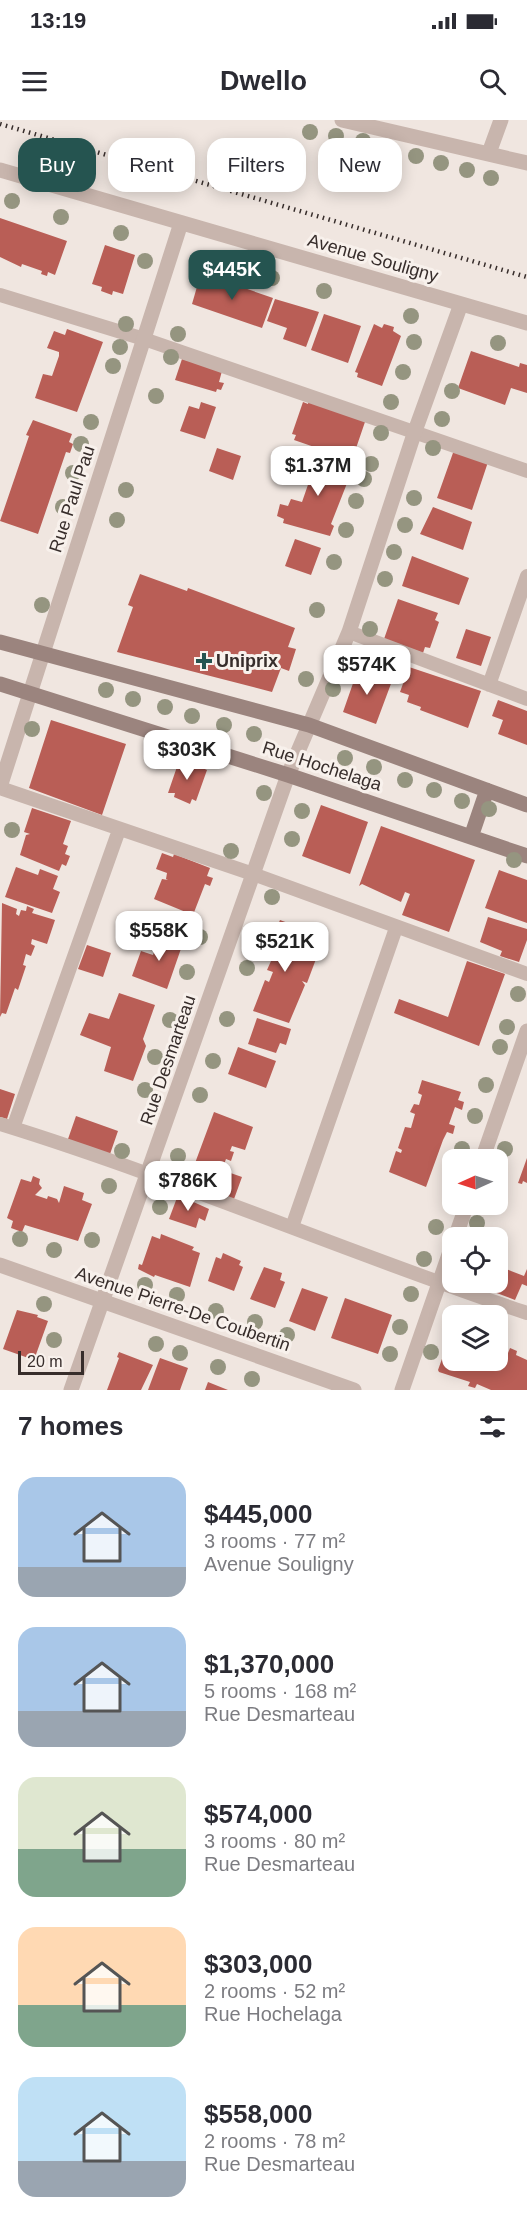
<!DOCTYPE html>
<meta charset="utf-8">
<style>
body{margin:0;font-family:Arial,sans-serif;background:#f2f2f3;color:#2b2b33;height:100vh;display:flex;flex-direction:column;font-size:22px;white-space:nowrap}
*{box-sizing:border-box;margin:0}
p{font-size:20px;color:#7c7c81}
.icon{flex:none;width:33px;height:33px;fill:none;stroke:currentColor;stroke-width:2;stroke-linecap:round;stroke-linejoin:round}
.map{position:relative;height:1270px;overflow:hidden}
.sheet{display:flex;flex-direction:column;background:#fff;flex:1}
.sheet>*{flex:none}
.banner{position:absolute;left:18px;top:18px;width:492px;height:54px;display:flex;gap:12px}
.needle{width:39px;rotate:267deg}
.fabs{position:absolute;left:442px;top:1029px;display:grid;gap:12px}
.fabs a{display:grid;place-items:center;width:66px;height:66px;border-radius:12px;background:#fff;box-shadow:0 3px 15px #0003;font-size:30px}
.scale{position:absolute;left:18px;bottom:15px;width:66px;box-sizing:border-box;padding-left:6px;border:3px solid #372d2b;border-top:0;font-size:16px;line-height:21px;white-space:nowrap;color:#372d2b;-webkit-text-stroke:4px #f8f1ec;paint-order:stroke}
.price{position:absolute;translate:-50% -51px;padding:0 14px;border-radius:12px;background:#fff;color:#222;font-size:20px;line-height:39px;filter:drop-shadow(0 2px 3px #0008)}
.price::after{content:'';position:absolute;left:50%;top:36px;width:18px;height:14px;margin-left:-9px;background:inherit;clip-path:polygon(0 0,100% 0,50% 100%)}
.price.selected{background:#255450;color:#fff}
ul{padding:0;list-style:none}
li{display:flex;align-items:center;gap:18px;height:150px;padding:0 18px}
li span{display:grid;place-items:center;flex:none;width:168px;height:120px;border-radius:18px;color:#555}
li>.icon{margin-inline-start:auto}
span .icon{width:72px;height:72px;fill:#fffc;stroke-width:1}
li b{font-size:26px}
h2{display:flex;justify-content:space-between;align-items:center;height:72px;padding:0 18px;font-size:26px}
.pill{padding:0 21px;border-radius:18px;background:#fff;box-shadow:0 3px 15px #0003;font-size:21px;line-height:54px}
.pill.selected{background:#255450;color:#fff}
.status{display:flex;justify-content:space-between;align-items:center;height:42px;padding:0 30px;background:#fff;direction:ltr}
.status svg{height:16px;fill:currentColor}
header{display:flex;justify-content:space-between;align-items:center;height:78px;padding:0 18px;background:#fff;font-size:27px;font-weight:700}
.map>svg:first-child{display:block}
</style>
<div class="status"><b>13:19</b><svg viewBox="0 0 49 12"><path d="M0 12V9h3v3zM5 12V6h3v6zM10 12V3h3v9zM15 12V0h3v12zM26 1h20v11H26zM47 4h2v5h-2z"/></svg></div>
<header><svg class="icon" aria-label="menu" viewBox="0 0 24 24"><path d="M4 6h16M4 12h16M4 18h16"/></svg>Dwello<svg class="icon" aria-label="search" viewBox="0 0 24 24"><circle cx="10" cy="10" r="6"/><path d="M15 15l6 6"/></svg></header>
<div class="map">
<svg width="527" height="1270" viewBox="0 0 527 1270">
<rect width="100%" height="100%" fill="#f0e6e0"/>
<path fill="#b95e56" d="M0,98L67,121L55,155L48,152L47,156L41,154L42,151L22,144L21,147L0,137Z
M105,125L135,135L123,174L113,171L112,175L101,171L102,167L92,164Z
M201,153L273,178L262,208L192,184Z
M275,179L319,192L306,227L283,219L287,208L267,201Z
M324,194L361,206L348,243L311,230Z
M374,204L382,208L384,204L394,207L393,211L401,216L382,266L357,257L358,253L355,252Z
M67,209L103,222L77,292L35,278L43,254L52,256L59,236V232L47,228L54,211L65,215Z
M471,231L519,247L520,243L527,245V273L511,268L505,285L458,268Z
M182,239L222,251L219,262L224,263L221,270L217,269L216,272L175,260Z
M309,279L366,299L352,340L294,320L296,315L292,314L303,282L308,284Z
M201,282L216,287L205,319L180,311L189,286L199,289Z
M33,300L72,314L69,322L73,324L70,333L66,332L38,414L0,401L29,316L26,315Z
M217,328L241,336L233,360L209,351Z
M454,330L488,342L472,390L437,378Z
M314,334L353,348L331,404L334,406L330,416L283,403L284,399L277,396L280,384L288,386L291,379L302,382L310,359L306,358Z
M433,387L472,402L463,430L420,414Z
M295,419L321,428L311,455L285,446Z
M412,436L469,458L459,485L402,466Z
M140,454L187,471L188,468L295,508L288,527L296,529L289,551L281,548L272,572L117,532L133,487L128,485Z
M398,479L438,493L435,500L439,502L430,528L425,527L423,533L384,519Z
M466,509L491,517L481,546L456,538Z
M409,547L481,571L468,608L420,590L421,587L407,582L409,575L400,572Z
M358,549L392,561L376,604L343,592Z
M498,580L527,591V625L498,614L503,600L492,596Z
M51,600L126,624L102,695L29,668Z
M180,638L207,650L196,681L192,679L190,684L174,677L175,673H168Z
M321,685L368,702L350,754L302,736Z
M32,688L71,701L63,724L68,726L65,734L70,736L66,746L62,744L59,751L20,735L26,715L30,714L24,712Z
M381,706L475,740L449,812L402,795L410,774L405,772L401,782L362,764L359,766Z
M162,733L173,737L174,734L210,748L207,756L213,758L210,766L205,764L193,795L154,779L162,759L168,760L166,759L167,753L156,749Z
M16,747L38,755L40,749L58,756L53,769L60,772L52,793L5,777Z
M499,750L527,760V803L485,788Z
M2,783L17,789L16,794L19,796L21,790L26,791L27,786L34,789L32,793L55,800L47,824L32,819L31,824L35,826L31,836L26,834L23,845L26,846L18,870L15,868L6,894L2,893L0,897Z
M488,797L527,809V820L519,842L500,836L502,831L480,822Z
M280,800L309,811L301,834L316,839L307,863L302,861L305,865L289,903L253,891L265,860L269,862L273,852L267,850L271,841L264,838Z
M161,812L184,820L167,869L132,856L141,831L153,835Z
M87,825L111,833L103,857L78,849Z
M467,841L505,854L479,926L394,893L399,879L448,897Z
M119,873L155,885L143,919L146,926L133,961L104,951L111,927L80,915L89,893L109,899Z
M257,898L291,909L286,925L280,923L276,933L248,924Z
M238,927L276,941L266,968L228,954Z
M422,960L461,972L458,980L464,982L462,990L455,987L449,1004L455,1006L453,1014L447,1012L443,1020L426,1067L389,1052L396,1031L401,1033L402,1030L398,1028L405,1007L411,1008L415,994L410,992L414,984L419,985L422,975L418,973Z
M0,969L15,974L7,999L0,997Z
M214,992L253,1007L245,1030L232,1026L230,1031L234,1032L231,1041L226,1039L222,1050L242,1057L234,1079L188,1062Z
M76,996L118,1011L109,1037L68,1019Z
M527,1038V1063L523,1061L522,1064L518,1063Z
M33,1056L40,1059L39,1064L42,1068L35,1075L47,1079L48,1076L57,1079L59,1083L64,1066L84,1073L82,1080L92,1084L78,1121L25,1105L22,1112L11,1108L13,1101L7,1098L21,1059L31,1062Z
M178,1075L209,1089L205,1101L199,1098L196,1108L169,1099Z
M161,1114L194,1127L192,1130L200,1133L190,1167L155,1155L154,1157L138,1149L139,1144L142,1145L152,1116L160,1119Z
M223,1133L241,1141L239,1145L243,1147L234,1171L208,1161L216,1137L221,1139Z
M498,1146L524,1156L527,1149V1166L522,1164L515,1180L478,1166L479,1162H498Z
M264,1147L282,1153L280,1160L285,1162L275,1188L250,1179Z
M302,1168L328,1177L315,1211L289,1201Z
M345,1178L392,1195L378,1234L331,1218Z
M17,1190L38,1195L37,1197L48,1201L34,1240L3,1229Z
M453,1208V1240H498V1229L508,1233L510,1228L517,1231L516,1235L527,1240V1270H491L477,1264L475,1268L468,1266L470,1262L439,1252L438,1250Z
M119,1232L153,1245L141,1270H107L119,1238L117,1237Z
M160,1238L188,1248L180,1270H148Z
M208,1262L228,1270H205Z"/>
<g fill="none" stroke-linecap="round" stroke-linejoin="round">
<path stroke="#c8b5ad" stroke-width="14" d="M0,175L144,219L527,351
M349,512L527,579
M489,565L527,456
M0,668L253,754L527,854
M0,1004C178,1059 350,1134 527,1193
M13,1008L119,710
M292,1107L396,808"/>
<path stroke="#c8b5ad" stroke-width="15" d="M342,0L527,43
M489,33L501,0
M0,50L527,203
M0,667L181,103
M482,1040L527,911
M455,1118L467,1084
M0,1145L354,1270
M71,1270L288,655L349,512L415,311L461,184
M402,1270L453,1123"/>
<path stroke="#9b847e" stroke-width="15" d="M0,522L309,605L527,685
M0,564L288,655L527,736
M471,717L487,670"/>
<path stroke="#372d2b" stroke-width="4.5" stroke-dasharray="1.5 4.5" stroke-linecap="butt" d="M0,4L527,157"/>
</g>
<g fill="#959580">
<circle cx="310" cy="12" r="8"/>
<circle cx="336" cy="16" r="8"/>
<circle cx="363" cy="21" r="8"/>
<circle cx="389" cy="29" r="8"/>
<circle cx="416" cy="36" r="8"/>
<circle cx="441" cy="43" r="8"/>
<circle cx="467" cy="50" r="8"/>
<circle cx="491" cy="58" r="8"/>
<circle cx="12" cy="81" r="8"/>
<circle cx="61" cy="97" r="8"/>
<circle cx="121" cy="113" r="8"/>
<circle cx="145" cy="141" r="8"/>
<circle cx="250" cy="151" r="8"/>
<circle cx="272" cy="158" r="8"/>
<circle cx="324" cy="171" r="8"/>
<circle cx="411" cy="196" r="8"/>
<circle cx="126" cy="204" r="8"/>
<circle cx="178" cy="214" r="8"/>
<circle cx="414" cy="222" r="8"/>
<circle cx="498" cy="223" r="8"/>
<circle cx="120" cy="227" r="8"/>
<circle cx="171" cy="237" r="8"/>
<circle cx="113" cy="246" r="8"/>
<circle cx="403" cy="252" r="8"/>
<circle cx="452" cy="271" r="8"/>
<circle cx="156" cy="276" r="8"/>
<circle cx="391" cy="282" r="8"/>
<circle cx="442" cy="299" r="8"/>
<circle cx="91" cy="302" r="8"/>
<circle cx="381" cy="313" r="8"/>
<circle cx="81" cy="324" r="8"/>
<circle cx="433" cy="328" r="8"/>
<circle cx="371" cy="344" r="8"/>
<circle cx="73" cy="353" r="8"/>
<circle cx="364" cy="359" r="8"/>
<circle cx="126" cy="370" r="8"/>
<circle cx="414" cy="378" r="8"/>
<circle cx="356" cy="381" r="8"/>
<circle cx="63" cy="387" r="8"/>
<circle cx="117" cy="400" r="8"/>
<circle cx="405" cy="405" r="8"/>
<circle cx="346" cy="410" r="8"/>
<circle cx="394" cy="432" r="8"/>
<circle cx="334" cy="442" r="8"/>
<circle cx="385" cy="459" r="8"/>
<circle cx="42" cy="485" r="8"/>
<circle cx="317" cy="490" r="8"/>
<circle cx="370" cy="509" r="8"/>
<circle cx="306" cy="559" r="8"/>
<circle cx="333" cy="569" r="8"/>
<circle cx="106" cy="570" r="8"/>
<circle cx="133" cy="579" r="8"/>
<circle cx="165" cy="587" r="8"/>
<circle cx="192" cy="596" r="8"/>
<circle cx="224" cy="605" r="8"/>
<circle cx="32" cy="609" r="8"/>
<circle cx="254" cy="614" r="8"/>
<circle cx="188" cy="632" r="8"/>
<circle cx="345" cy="638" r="8"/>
<circle cx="374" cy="647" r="8"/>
<circle cx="405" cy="660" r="8"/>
<circle cx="434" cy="670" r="8"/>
<circle cx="264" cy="673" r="8"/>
<circle cx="462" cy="681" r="8"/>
<circle cx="489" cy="689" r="8"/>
<circle cx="302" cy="691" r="8"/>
<circle cx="12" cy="710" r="8"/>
<circle cx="292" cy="719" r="8"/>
<circle cx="231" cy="731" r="8"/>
<circle cx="514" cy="740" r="8"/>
<circle cx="272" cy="777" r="8"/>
<circle cx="200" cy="817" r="8"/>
<circle cx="247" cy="848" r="8"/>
<circle cx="187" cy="852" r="8"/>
<circle cx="518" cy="874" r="8"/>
<circle cx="227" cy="899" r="8"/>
<circle cx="170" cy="900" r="8"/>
<circle cx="507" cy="907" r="8"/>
<circle cx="500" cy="927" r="8"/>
<circle cx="155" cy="937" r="8"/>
<circle cx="213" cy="941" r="8"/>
<circle cx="486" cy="965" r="8"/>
<circle cx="145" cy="970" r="8"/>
<circle cx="200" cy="975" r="8"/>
<circle cx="475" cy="996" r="8"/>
<circle cx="462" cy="1029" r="8"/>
<circle cx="505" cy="1029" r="8"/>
<circle cx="122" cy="1031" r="8"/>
<circle cx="178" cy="1036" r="8"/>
<circle cx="109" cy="1066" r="8"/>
<circle cx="160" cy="1087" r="8"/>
<circle cx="477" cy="1103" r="8"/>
<circle cx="436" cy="1107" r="8"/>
<circle cx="20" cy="1119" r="8"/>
<circle cx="92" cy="1120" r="8"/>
<circle cx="54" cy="1130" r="8"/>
<circle cx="424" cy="1139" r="8"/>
<circle cx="145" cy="1165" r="8"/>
<circle cx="411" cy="1174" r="8"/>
<circle cx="177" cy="1175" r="8"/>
<circle cx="44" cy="1184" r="8"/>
<circle cx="216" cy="1191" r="8"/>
<circle cx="255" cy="1202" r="8"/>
<circle cx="400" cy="1207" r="8"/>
<circle cx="287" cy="1215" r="8"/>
<circle cx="54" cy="1220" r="8"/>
<circle cx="156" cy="1224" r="8"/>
<circle cx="431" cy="1232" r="8"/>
<circle cx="180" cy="1233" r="8"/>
<circle cx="390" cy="1234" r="8"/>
<circle cx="218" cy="1247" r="8"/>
<circle cx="252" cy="1259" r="8"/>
</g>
<path fill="#255450" stroke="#f8f1ec" stroke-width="2" d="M201 532h6v6h6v6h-6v6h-6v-6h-6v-6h6z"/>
<g text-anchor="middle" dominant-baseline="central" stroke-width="6" stroke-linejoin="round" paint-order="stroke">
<g font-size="18" fill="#372d2b" stroke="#f8f1ec">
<text transform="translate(373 138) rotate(16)">Avenue Souligny</text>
<text transform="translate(72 379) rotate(-72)">Rue Paul Pau</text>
<text transform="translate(322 646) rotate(18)">Rue Hochelaga</text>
<text transform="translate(168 940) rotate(-71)">Rue Desmarteau</text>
<text transform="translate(183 1189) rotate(19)">Avenue Pierre-De Coubertin</text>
</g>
<g font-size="18" font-weight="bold" fill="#372d2b" stroke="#f8f1ec" text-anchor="start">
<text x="216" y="541">Uniprix</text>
</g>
</g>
</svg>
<div class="fabs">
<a><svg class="needle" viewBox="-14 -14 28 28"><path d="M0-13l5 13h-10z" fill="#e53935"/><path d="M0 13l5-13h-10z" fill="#7c7c81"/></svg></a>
<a><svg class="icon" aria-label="locate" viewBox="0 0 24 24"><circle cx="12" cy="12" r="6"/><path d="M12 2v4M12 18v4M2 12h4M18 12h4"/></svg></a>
<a><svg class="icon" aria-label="layers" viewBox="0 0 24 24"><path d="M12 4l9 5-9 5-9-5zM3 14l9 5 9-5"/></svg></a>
</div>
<div class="scale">20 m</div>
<b class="price selected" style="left:232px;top:181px">$445K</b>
<b class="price" style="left:318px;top:377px">$1.37M</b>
<b class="price" style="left:367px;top:576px">$574K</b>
<b class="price" style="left:187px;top:661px">$303K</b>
<b class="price" style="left:159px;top:842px">$558K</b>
<b class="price" style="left:285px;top:853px">$521K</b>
<b class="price" style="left:188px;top:1092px">$786K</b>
<div class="banner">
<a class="pill selected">Buy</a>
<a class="pill">Rent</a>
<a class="pill">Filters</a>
<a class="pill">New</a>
</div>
</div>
<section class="sheet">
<h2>7 homes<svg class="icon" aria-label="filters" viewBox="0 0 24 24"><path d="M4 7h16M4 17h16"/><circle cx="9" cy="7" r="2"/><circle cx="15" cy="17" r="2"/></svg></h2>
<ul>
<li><span style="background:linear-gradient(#a9c7e8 75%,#9aa5b1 0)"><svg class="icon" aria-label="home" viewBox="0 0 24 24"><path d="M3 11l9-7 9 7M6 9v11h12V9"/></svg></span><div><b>$445,000</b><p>3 rooms · 77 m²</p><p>Avenue Souligny</p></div></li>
<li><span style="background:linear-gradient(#a9c7e8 70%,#9aa5b1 0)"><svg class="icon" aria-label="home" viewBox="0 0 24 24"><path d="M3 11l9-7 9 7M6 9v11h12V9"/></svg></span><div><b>$1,370,000</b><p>5 rooms · 168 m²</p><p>Rue Desmarteau</p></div></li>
<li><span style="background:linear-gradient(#dfe7d0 60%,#7fa58c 0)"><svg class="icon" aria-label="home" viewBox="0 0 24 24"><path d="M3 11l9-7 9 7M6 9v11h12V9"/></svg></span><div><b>$574,000</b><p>3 rooms · 80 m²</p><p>Rue Desmarteau</p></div></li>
<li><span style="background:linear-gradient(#ffd9b3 65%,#7fa58c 0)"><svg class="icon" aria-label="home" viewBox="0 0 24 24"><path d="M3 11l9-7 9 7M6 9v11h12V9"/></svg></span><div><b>$303,000</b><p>2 rooms · 52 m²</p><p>Rue Hochelaga</p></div></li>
<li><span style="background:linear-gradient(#bfe0f5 70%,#9aa5b1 0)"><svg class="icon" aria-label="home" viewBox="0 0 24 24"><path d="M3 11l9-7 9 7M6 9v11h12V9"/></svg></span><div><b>$558,000</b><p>2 rooms · 78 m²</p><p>Rue Desmarteau</p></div></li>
</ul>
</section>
